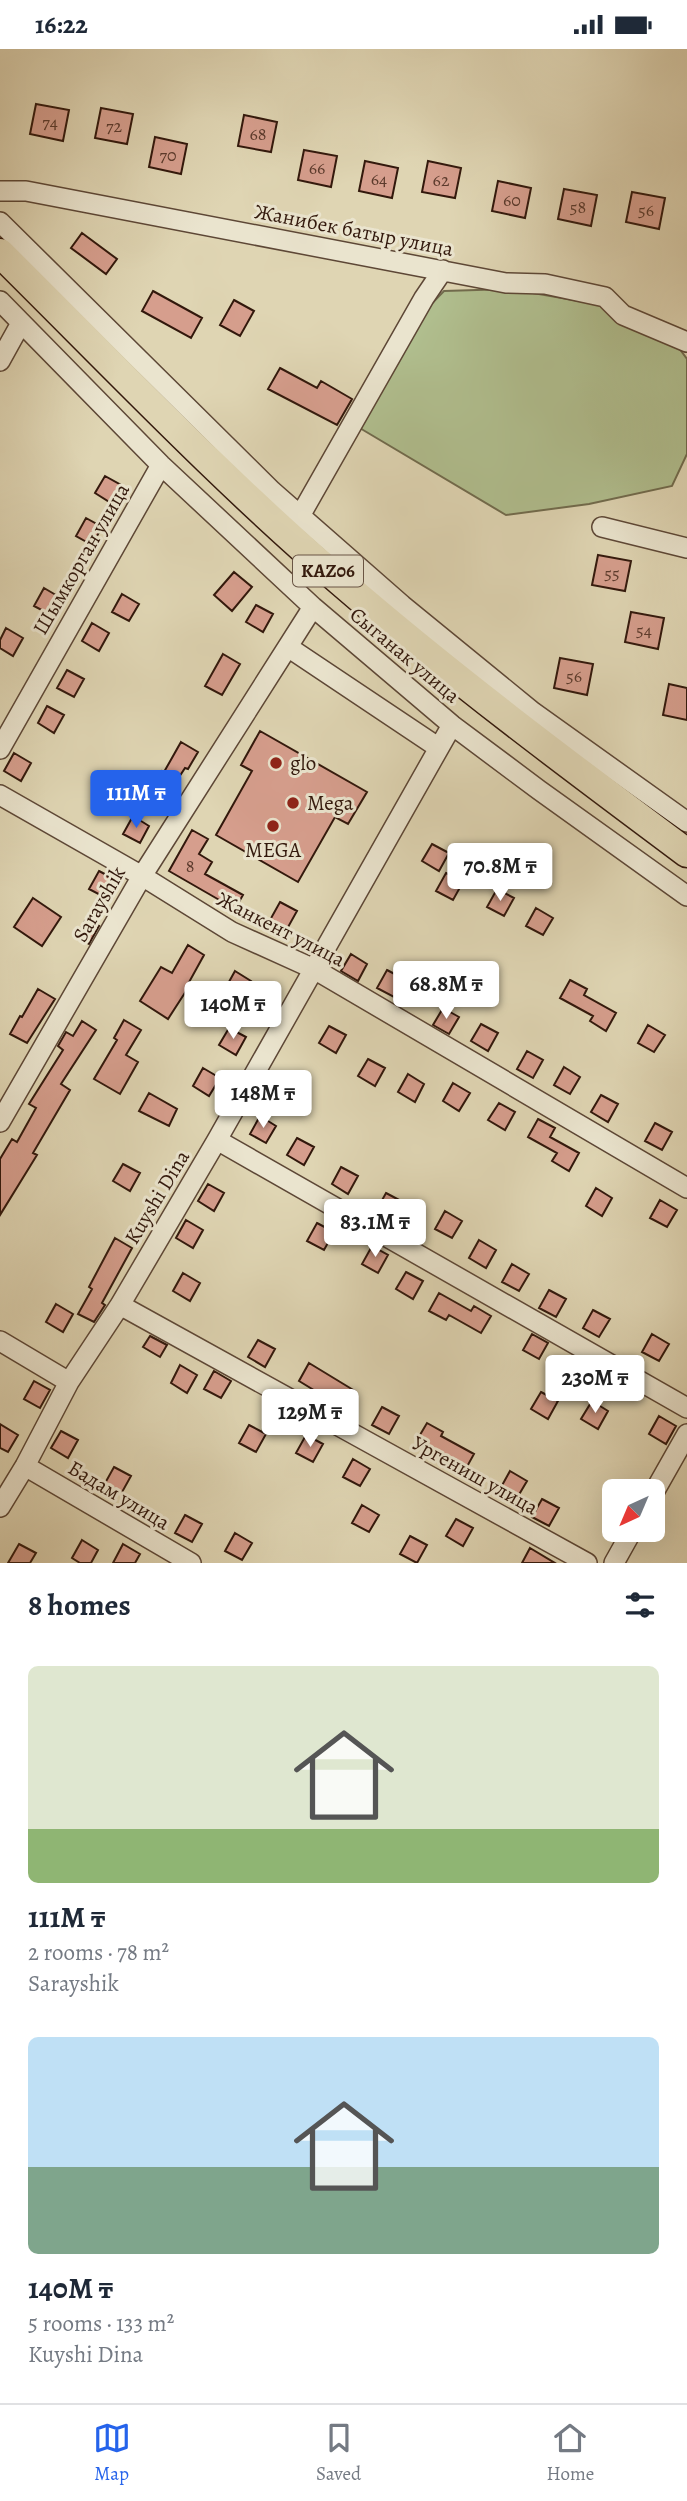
<!DOCTYPE html>
<meta charset="utf-8">
<style>
body{margin:0;font-family:Alegreya,serif;background:#f2f2f3;color:#1f2937;height:100vh;display:flex;flex-direction:column;font-size:26px;white-space:nowrap}
*{box-sizing:border-box;margin:0}
p{font-size:23px;color:#747a83}
.icon{flex:none;width:38px;height:38px;fill:none;stroke:currentColor;stroke-width:2;stroke-linecap:round;stroke-linejoin:round}
.map{position:relative;height:1514px;overflow:hidden}
.sheet{display:flex;flex-direction:column;background:#fff;flex:1}
.sheet>*{flex:none}
.needle{width:46px;rotate:224deg}
.fabs{position:absolute;left:602px;top:1430px;display:grid;gap:14px}
.fabs a{display:grid;place-items:center;width:63px;height:63px;border-radius:10px;background:#fff;box-shadow:0 7px 28px #0002;font-size:35px}
.price{position:absolute;translate:-50% -60px;padding:0 16px;border-radius:7px;background:#fff;color:#222;font-size:23px;line-height:46px;filter:drop-shadow(0 2px 4px #0008)}
.price::after{content:'';position:absolute;left:50%;top:42px;width:21px;height:16px;margin-left:-10px;background:inherit;clip-path:polygon(0 0,100% 0,50% 100%)}
.price.on{background:#2563eb;color:#fff}
ul{padding:0;list-style:none}
li{display:grid;align-content:center;gap:14px;height:371px;padding:0 28px}
li span{display:grid;place-items:center;height:217px;border-radius:10px;color:#555}
li>.icon{margin-inline-start:auto}
span .icon{width:126px;height:126px;fill:#fffc;stroke-width:1}
li b{font-size:30px}
h2{display:flex;justify-content:space-between;align-items:center;height:84px;padding:0 28px;font-size:30px}
.status{display:flex;justify-content:space-between;align-items:center;height:49px;padding:0 35px;background:#fff;direction:ltr}
.status svg{height:19px;fill:currentColor}
.tab-bar{display:flex;justify-content:space-around;align-items:center;height:98px;border-top:2px solid #e0e1e3;background:#fff;font-size:19px;color:#747a83}
.tab-bar a{display:grid;justify-items:center;gap:4px}
.tab-bar .on{color:#2563eb}
.map>svg:first-child{display:block}
</style>
<div class="status"><b>16:22</b><svg viewBox="0 0 49 12"><path d="M0 12V9h3v3zM5 12V6h3v6zM10 12V3h3v9zM15 12V0h3v12zM26 1h20v11H26zM47 4h2v5h-2z"/></svg></div>
<div class="map">
<svg width="687" height="1514" viewBox="0 0 687 1514">
<rect width="100%" height="100%" fill="#dfd5b3"/>
<filter id="stains"><feTurbulence type="fractalNoise" baseFrequency=".00286" numOctaves="4"/><feColorMatrix values="0 0 0 0 .2 0 0 0 0 .09 0 0 0 0 .02 0 0 0 .5 -.17"/></filter>
<radialGradient id="worn" r=".72"><stop offset=".6" stop-color="#630" stop-opacity="0"/><stop offset="1" stop-color="#630" stop-opacity=".3"/></radialGradient>
<path fill="#b0be8e" stroke="#716b4d" stroke-width="2" d="M510,240L602,256L673,291L687,310V405L672,437L589,455L506,466L353,375L410,277L444,242Z"/>
<path fill="#d69e8d" stroke="#32180c" stroke-width="2" d="M36,55L69,61L63,92L30,85Z
M101,59L133,65L127,95L95,89Z
M244,66L277,73L271,103L238,97Z
M155,88L187,95L181,125L149,118Z
M304,101L337,107L331,138L298,131Z
M365,112L398,119L392,149L359,142Z
M428,112L461,119L455,149L422,143Z
M498,132L531,139L525,169L492,162Z
M564,140L597,146L591,177L558,170Z
M632,143L665,149L659,180L626,173Z
M82,184L117,210L106,225L71,199Z
M153,242L202,269L191,289L142,262Z
M234,251L254,262L240,287L220,276Z
M280,319L317,339L321,332L352,350L337,376L268,340Z
M105,427L121,436L111,454L95,444Z
M86,469L102,478L92,496L76,487Z
M598,506L631,512L625,542L592,536Z
M234,523L252,538L232,562L214,546Z
M44,539L61,549L51,566L34,557Z
M122,545L139,555L129,572L112,563Z
M256,556L273,565L263,583L246,573Z
M631,563L664,569L658,600L625,593Z
M92,574L109,584L99,602L82,592Z
M6,579L23,589L13,607L0,599V591Z
M223,605L240,615L222,646L205,637Z
M560,609L593,615L587,646L554,639Z
M67,621L84,630L74,648L57,639Z
M669,635L687,639V671L663,666Z
M47,657L64,666L54,684L38,674Z
M260,682L367,743L348,775L335,768L298,833L216,786L252,722L241,716Z
M181,693L198,703L188,720L185,719L161,756L146,747L162,722L164,723Z
M14,704L31,714L21,732L4,722Z
M133,767L149,777L140,794L123,785Z
M192,781L208,790L199,805L212,813L205,825L243,846L235,860L169,822Z
M432,795L449,804L439,822L422,812Z
M99,822L116,831L106,849L89,840Z
M446,824L463,833L453,851L436,842Z
M497,840L514,849L504,867L487,858Z
M33,849L61,868L42,897L14,878Z
M280,853L297,862L287,880L270,871Z
M536,859L553,869L543,886L526,877Z
M86,870L99,877L89,895L76,888Z
M188,896L204,906L188,935L190,936L168,970L140,952L161,918L172,924Z
M351,905L367,915L358,932L341,922Z
M387,921L404,930L394,948L377,939Z
M235,922L251,932L241,949L225,940Z
M570,931L587,940L584,946L616,964L606,982L590,972L593,967L560,949Z
M38,940L55,950L27,994L10,985L20,967L22,968Z
M443,959L459,968L449,985L433,976Z
M124,971L141,981L126,1006L138,1013L120,1045L94,1030L117,991L114,989Z
M82,972L96,981L61,1035L70,1041L33,1104L37,1106L0,1166V1110L12,1090L17,1093L36,1059L29,1055L63,1001L58,997L66,983L73,987Z
M481,975L498,984L488,1002L471,992Z
M648,976L665,986L654,1003L638,994Z
M329,977L346,986L336,1004L319,994Z
M229,979L246,988L236,1006L219,996Z
M527,1002L543,1011L533,1029L517,1020Z
M368,1010L385,1019L375,1037L358,1027Z
M564,1018L580,1028L570,1045L554,1036Z
M203,1019L220,1029L209,1047L193,1037Z
M408,1025L424,1035L415,1053L398,1043Z
M453,1034L470,1044L459,1062L443,1052Z
M149,1044L177,1060L169,1077L139,1062Z
M601,1046L618,1055L608,1073L591,1063Z
M499,1054L515,1063L505,1081L488,1071Z
M260,1067L276,1077L266,1094L250,1085Z
M538,1070L555,1079L550,1088L579,1104L569,1122L552,1112L557,1104L528,1088Z
M655,1074L672,1083L662,1101L645,1092Z
M297,1089L314,1098L304,1116L287,1106Z
M123,1115L140,1124L130,1142L113,1132Z
M341,1118L358,1127L348,1145L332,1135Z
M208,1135L224,1144L214,1162L198,1152Z
M596,1139L612,1149L602,1167L586,1157Z
M386,1144L403,1153L393,1171L376,1162Z
M660,1151L677,1161L667,1178L650,1169Z
M445,1162L462,1172L452,1189L435,1180Z
M186,1171L203,1181L193,1199L176,1189Z
M317,1174L334,1183L324,1201L307,1192Z
M115,1189L132,1199L102,1254L105,1256L94,1273L78,1265L92,1240L89,1238Z
M479,1191L496,1201L486,1219L469,1209Z
M372,1197L388,1206L378,1224L362,1215Z
M512,1215L529,1225L519,1242L502,1233Z
M406,1223L423,1232L413,1250L396,1240Z
M183,1224L200,1234L190,1252L173,1242Z
M549,1241L566,1250L556,1268L539,1259Z
M439,1244L471,1262L474,1257L491,1267L481,1284L449,1266L446,1271L429,1262Z
M56,1255L73,1265L63,1283L46,1273Z
M593,1261L610,1270L599,1288L583,1279Z
M532,1285L548,1294L539,1310L523,1301Z
M652,1285L669,1295L659,1312L642,1303Z
M150,1287L167,1296L160,1308L143,1298Z
M258,1291L275,1300L265,1318L248,1308Z
M309,1314L355,1342L345,1360L299,1332Z
M180,1316L197,1326L187,1344L171,1334Z
M214,1322L231,1332L221,1349L204,1340Z
M34,1332L50,1341L40,1359L24,1350Z
M541,1343L558,1352L548,1370L531,1360Z
M592,1352L608,1362L598,1380L581,1370Z
M382,1358L399,1367L389,1385L372,1376Z
M659,1367L676,1377L666,1395L649,1385Z
M427,1374L443,1383L441,1387L474,1405L464,1423L447,1414L449,1410L417,1391Z
M0,1375L18,1386L8,1403L0,1399Z
M249,1376L266,1385L256,1403L239,1394Z
M61,1382L78,1391L68,1409L51,1399Z
M306,1386L323,1395L313,1413L296,1404Z
M353,1410L370,1420L360,1437L343,1428Z
M114,1418L131,1427L121,1445L104,1436Z
M510,1422L527,1432L517,1449L500,1440Z
M542,1450L559,1459L549,1477L532,1468Z
M362,1456L379,1466L369,1483L352,1474Z
M185,1466L202,1475L192,1493L175,1484Z
M456,1470L473,1479L463,1497L446,1487Z
M235,1484L252,1494L242,1511L225,1502Z
M410,1487L427,1496L417,1514L400,1505Z
M82,1491L98,1501L91,1514H80L72,1509Z
M19,1495L36,1504L30,1514H8Z
M123,1495L140,1505L135,1514H113Z
M530,1499L555,1514H522Z"/>
<g fill="none" stroke-linecap="round" stroke-linejoin="round">
<defs>
<path id="minor" d="M0,142H26L506,234L545,235L605,248L623,266L687,293
M0,173L272,442L402,556L533,663L687,773
M0,252L161,416L313,558L452,676L539,741L687,847
M0,312L21,274
M300,467L424,249L443,221
M602,478L687,499
M288,598L439,699
M0,700L161,416
M0,746L142,827L232,883L314,920L687,1139
M0,1073L142,827L313,558
M217,1091L687,1359
M120,1256L587,1514
M0,1292L69,1333
M25,1417L191,1514
M653,1445L687,1385
M0,1458L25,1417L69,1333L120,1256L217,1091L452,676
M614,1514L633,1480"/>
<path id="highway" d="M0,204C112,315 221,430 340,532C451,628 569,716 687,804"/>
</defs>
<use href="#minor" stroke="#5d4736" stroke-width="22"/>
<use href="#highway" stroke="#32180c" stroke-width="31"/>
<use href="#minor" stroke="#eae4ce" stroke-width="19"/>
<use href="#highway" stroke="#dfd5b3" stroke-width="28"/>
</g>
<g fill="#8f2418" stroke="#eae4ce" stroke-width="2.5">
<circle cx="276" cy="714" r="7"/>
<circle cx="293" cy="754" r="7"/>
<circle cx="273" cy="777" r="7"/>
</g>
<g text-anchor="middle" dominant-baseline="central" stroke-width="6" stroke-linejoin="round" paint-order="stroke">
<g font-size="18" fill="#5b3a2c">
<text x="50" y="73">74</text>
<text x="114" y="77">72</text>
<text x="258" y="85">68</text>
<text x="168" y="106">70</text>
<text x="317" y="119">66</text>
<text x="379" y="130">64</text>
<text x="441" y="131">62</text>
<text x="512" y="151">60</text>
<text x="578" y="158">58</text>
<text x="646" y="161">56</text>
<text x="612" y="524">55</text>
<text x="644" y="581">54</text>
<text x="574" y="627">56</text>
<text x="190" y="817">8</text>
</g>
<rect fill="#eae4ce" stroke="#695546" stroke-width="2" x="293" y="506.5" width="70" height="31" rx="5"/>
<g font-size="19" font-weight="bold" fill="#32180c">
<text x="328" y="522">KАZ06</text>
</g>
<g font-size="21" fill="#32180c" stroke="#eae4ce">
<text transform="translate(354 181) rotate(11)">Жанибек батыр улица</text>
<text transform="translate(81 510) rotate(-60)">Шымкорган улица</text>
<text transform="translate(405 606) rotate(40)">Сыганак улица</text>
<text transform="translate(99 855) rotate(-60)">Sarayshik</text>
<text transform="translate(281 880) rotate(27)">Жанкент улица</text>
<text transform="translate(157 1148) rotate(-59)">Kuyshi Dina</text>
<text transform="translate(475 1426) rotate(29)">Ургениш улица</text>
<text transform="translate(119 1446) rotate(31)">Бадам улица</text>
</g>
<g font-size="21" fill="#32180c" stroke="#eae4ce" text-anchor="start">
<text x="290" y="714">glo</text>
<text x="307" y="754">Mega</text>
<text x="273" y="801" text-anchor="middle">MEGA</text>
</g>
</g>
<rect width="100%" height="100%" filter="url(#stains)"/>
<rect width="100%" height="100%" fill="url(#worn)"/>
</svg>
<div class="fabs">
<a><svg class="needle" viewBox="-14 -14 28 28"><path d="M0-13l5 13h-10z" fill="#e53935"/><path d="M0 13l5-13h-10z" fill="#747a83"/></svg></a>
</div>
<b class="price on" style="left:136px;top:781px">111M ₸</b>
<b class="price" style="left:500px;top:854px">70.8M ₸</b>
<b class="price" style="left:446px;top:972px">68.8M ₸</b>
<b class="price" style="left:233px;top:992px">140M ₸</b>
<b class="price" style="left:263px;top:1081px">148M ₸</b>
<b class="price" style="left:375px;top:1210px">83.1M ₸</b>
<b class="price" style="left:595px;top:1366px">230M ₸</b>
<b class="price" style="left:310px;top:1400px">129M ₸</b>
</div>
<section class="sheet">
<h2>8 homes<svg class="icon" aria-label="filters" viewBox="0 0 24 24"><path d="M4 7h16M4 17h16"/><circle cx="9" cy="7" r="2"/><circle cx="15" cy="17" r="2"/></svg></h2>
<ul>
<li><span style="background:linear-gradient(#dfe7d0 75%,#8fb573 0)"><svg class="icon" aria-label="home" viewBox="0 0 24 24"><path d="M3 11l9-7 9 7M6 9v11h12V9"/></svg></span><div><b>111M ₸</b><p>2 rooms · 78 m²</p><p>Sarayshik</p></div></li>
<li><span style="background:linear-gradient(#bfe0f5 60%,#7fa58c 0)"><svg class="icon" aria-label="home" viewBox="0 0 24 24"><path d="M3 11l9-7 9 7M6 9v11h12V9"/></svg></span><div><b>140M ₸</b><p>5 rooms · 133 m²</p><p>Kuyshi Dina</p></div></li>
</ul>
</section>
<nav class="tab-bar">
<a class="on"><svg class="icon" aria-label="map" viewBox="0 0 24 24"><path d="M3 6l6-2 6 2 6-2v14l-6 2-6-2-6 2zM9 4v14M15 6v14"/></svg>Map</a>
<a><svg class="icon" aria-label="saved" viewBox="0 0 24 24"><path d="M7 4h10v16l-5-4-5 4z"/></svg>Saved</a>
<a><svg class="icon" aria-label="home" viewBox="0 0 24 24"><path d="M3 11l9-7 9 7M6 9v11h12V9"/></svg>Home</a>
</nav>
